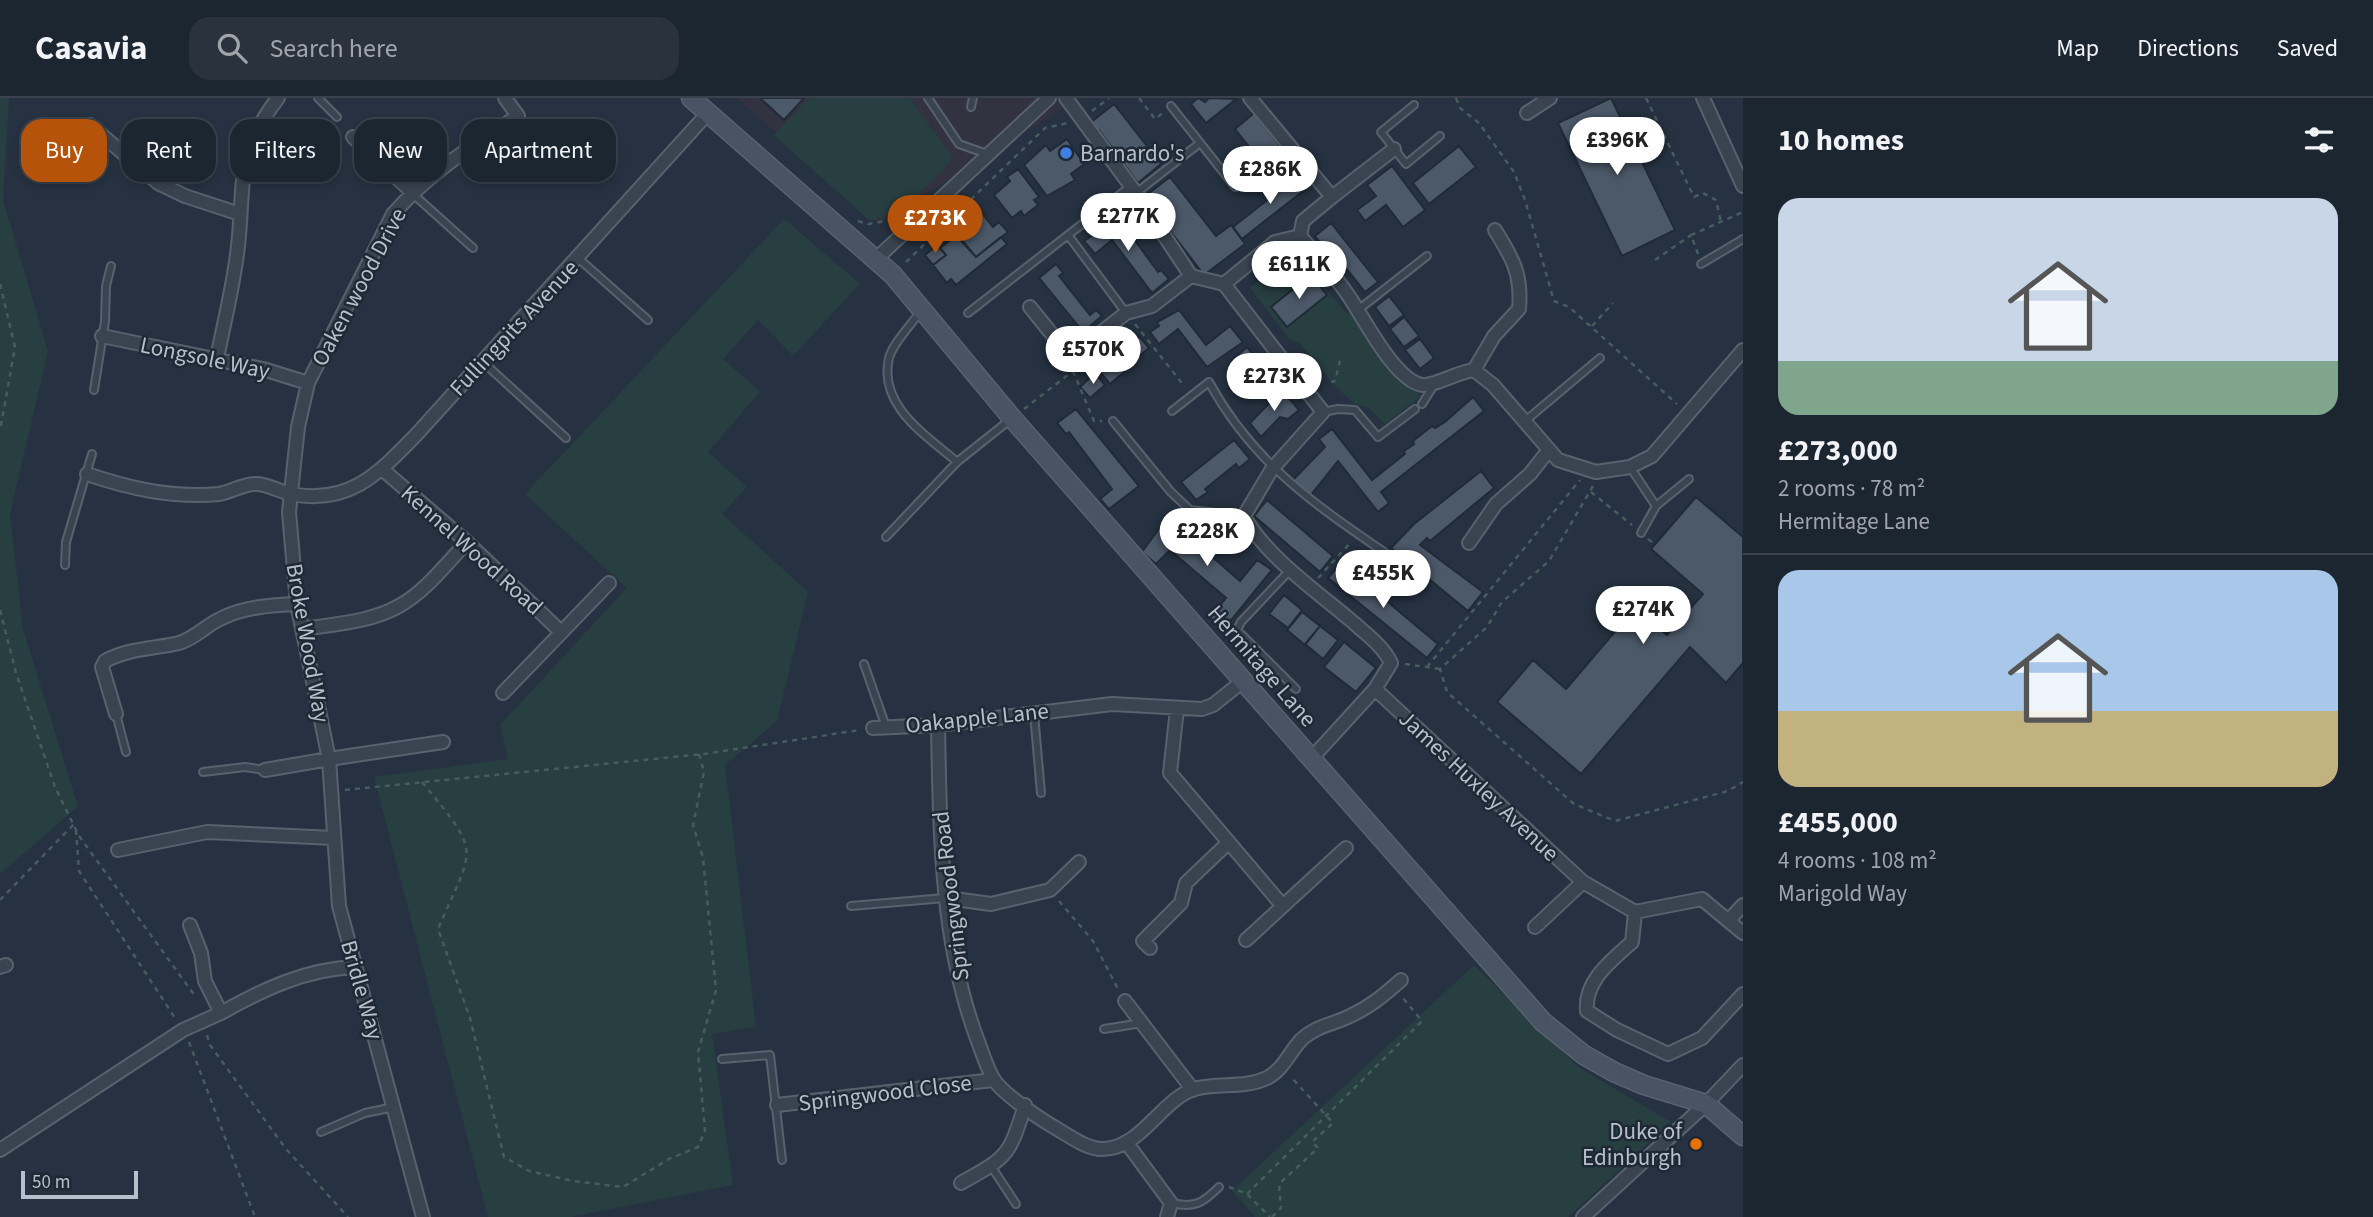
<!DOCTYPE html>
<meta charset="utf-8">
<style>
body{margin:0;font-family:"Source Sans 3",sans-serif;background:#29323d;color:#f1f3f6;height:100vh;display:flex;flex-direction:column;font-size:26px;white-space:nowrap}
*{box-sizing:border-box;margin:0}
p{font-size:23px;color:#a0a5ab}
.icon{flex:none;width:38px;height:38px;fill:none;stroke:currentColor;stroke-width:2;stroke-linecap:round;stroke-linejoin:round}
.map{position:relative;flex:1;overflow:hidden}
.drawer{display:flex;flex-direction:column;background:#1c2631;width:630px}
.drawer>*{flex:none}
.guide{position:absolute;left:21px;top:21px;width:665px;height:63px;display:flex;gap:14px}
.scale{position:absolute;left:21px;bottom:18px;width:117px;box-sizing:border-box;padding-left:7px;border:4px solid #b7bfcb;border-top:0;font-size:19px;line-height:24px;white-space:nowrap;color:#b7bfcb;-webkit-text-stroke:5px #1f2936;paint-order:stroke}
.price{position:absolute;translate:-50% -60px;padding:0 16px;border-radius:24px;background:#fff;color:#222;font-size:23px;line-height:46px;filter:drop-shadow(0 2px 4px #0008)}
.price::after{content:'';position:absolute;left:50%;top:42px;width:21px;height:16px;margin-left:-10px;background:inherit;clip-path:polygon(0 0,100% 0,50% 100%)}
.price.current{background:#b45309;color:#fff}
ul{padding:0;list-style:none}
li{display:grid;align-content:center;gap:14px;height:371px;padding:0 35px}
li+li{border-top:2px solid #3a434d}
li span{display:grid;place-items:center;height:217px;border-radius:21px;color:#555}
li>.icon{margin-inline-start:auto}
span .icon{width:126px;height:126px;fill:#fffc;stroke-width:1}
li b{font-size:30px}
h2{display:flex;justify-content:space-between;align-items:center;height:84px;padding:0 35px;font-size:30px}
.pill{padding:0 24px;border-radius:21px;background:#1c2631;box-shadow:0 4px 10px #0003,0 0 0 2px #3a434d;font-size:24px;line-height:63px}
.pill.current{background:#b45309;color:#fff}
header{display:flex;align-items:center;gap:42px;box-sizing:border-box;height:98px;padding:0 35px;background:#1c2631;border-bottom:2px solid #3a434d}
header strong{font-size:33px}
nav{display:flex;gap:38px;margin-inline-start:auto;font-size:24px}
.search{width:490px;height:63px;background:#29323d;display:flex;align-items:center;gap:18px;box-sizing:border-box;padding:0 24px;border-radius:21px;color:#a0a5ab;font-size:26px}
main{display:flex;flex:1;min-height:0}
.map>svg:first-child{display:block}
</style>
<header>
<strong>Casavia</strong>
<div class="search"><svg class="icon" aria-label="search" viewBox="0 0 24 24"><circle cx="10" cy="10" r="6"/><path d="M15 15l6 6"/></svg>Search here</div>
<nav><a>Map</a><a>Directions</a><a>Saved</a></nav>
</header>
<main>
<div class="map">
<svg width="1743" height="1119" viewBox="0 0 1743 1119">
<rect width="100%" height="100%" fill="#263241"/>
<path fill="#333241" d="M737,0H1080L878,125Z"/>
<path fill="#283f41" d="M0,0H9L3,102L48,253L10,416L23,531L78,708L0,776Z
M809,0H910L951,58V62C940,79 887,126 869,122L774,37Z
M784,121L860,186L793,258L758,222L723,261L760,294L708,354L747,389L722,416L808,494L777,623L725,667L756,929L712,936L733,1087L571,1119H488L374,679L508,661L500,627L627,490L525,396Z
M1296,154L1346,215L1354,216L1361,230L1421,298L1385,326L1369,310L1354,305L1337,290L1300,245L1290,242L1250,190Z
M1474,867L1578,969L1671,1024L1568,1119H1255L1232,1093Z"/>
<path fill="#4c5969" stroke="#212b38" stroke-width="2" d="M760,0H804L784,22Z
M1198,0L1205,4L1209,0L1236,1L1206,25L1191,6Z
M1611,0L1675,132L1622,158L1558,25Z
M1114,6L1161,66L1138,85L1099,32L1097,34L1090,25Z
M1254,15L1284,53L1265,69L1235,31Z
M1067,41L1084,66L1071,76L1075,82L1047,98L1024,67L1046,47L1050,53Z
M1459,48L1476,69L1429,106L1413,85Z
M1392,68L1425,112L1403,129L1386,107L1365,123L1357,112L1376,98L1367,87Z
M1018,71L1039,99L1034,102L1038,107L1024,118L1021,113L1012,120L994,97L1010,83L1007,79Z
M1290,76L1303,93L1242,141L1233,129L1271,99L1268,94Z
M1170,79L1216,138L1231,127L1245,146L1204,177L1144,99Z
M981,114L993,129L999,124L1008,134L976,159L957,136Z
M1115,118L1119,123L1117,124L1125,135L1128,133L1158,174L1161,172L1169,181L1152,195L1112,142L1095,156L1084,143L1110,126L1108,123Z
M1331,125L1378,184L1365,194L1334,155L1330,157L1315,138Z
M952,133L976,159L1001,139L1007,146L956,187L951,181L947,185L933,167L946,157L940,150L952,141L948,136Z
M937,147L946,157L933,167L925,157Z
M1056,166L1063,175L1059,178L1090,217L1096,212L1102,218L1083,234L1039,180Z
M1311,177L1327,197L1287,229L1271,209Z
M1389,198L1404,217L1389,228L1375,209Z
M1179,212L1206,247L1230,228L1243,244L1207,269L1178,231L1159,246L1150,234L1159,228L1157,224Z
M1404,219L1419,238L1404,249L1390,231Z
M1139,238L1149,250L1133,263L1123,252Z
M1420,241L1434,260L1420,271L1405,252Z
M1247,249L1280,289L1265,301L1232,262Z
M1123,256L1132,267L1110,286L1100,274Z
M1095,275L1105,287L1090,300L1080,289Z
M1282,292L1299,312L1288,321L1280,319L1261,339L1250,325Z
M1473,299L1484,313L1381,394L1389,405L1378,414L1338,363L1310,398L1291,384L1325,349L1319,341L1332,331L1372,382L1405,356L1404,353L1414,346L1413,343L1432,328L1435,330L1445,324Z
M1076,311L1139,388L1109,411L1100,401L1112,391L1069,334L1066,336L1057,325Z
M1234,342L1250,361L1239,370L1236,366L1205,391L1208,394L1196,402L1181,384Z
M1481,373L1494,390L1430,443L1427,440L1420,447L1483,494L1468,513L1391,450L1414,426Z
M1696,399L1743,439V565L1726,585L1690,549L1581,676L1497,604L1533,562L1566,591L1635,510L1667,537L1703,496L1651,451Z
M1267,402L1333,458L1320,474L1254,418Z
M1170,416L1189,431L1186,436L1240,483L1257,462L1272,472L1224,531L1210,520L1226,500L1170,452L1156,466L1142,454Z
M1341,465L1438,546L1427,560L1328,480Z
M1284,497L1302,512L1288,530L1269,516Z
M1302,514L1320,528L1305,547L1287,532Z
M1320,528L1338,542L1323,561L1305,546Z
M1344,544L1376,570L1356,594L1324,569Z"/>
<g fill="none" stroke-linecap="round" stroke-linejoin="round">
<defs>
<path id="service" d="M318,0L337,19
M928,0L959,46L987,56
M1414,7L1381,34L1406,66L1440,38
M1171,8L1235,89
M971,9L973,0
M1136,95L1200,45
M413,96L473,150
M578,160L648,222
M1701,166L1743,141
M1358,212L1427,158
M920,214C911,227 893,245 889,260C878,308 926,337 957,364
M968,215L1068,137
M1126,215L1068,137L1131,88
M483,264L566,340
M94,292L105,223L106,188L111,168
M1422,306L1434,287
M1172,313L1209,284C1252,363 1311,404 1384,454
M1323,314L1338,311L1355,312L1378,339L1415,311
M1113,323L1170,393L1190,412L1244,418
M1524,324L1600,260
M1630,369L1656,408
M1641,435L1656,408L1689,381
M886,439L957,364L1011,321
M65,467L66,444L92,356
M1290,472L1241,524L1237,532L1296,591
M864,566L886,629
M116,616L126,654
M1034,616L1041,695
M203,674L245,669L265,672
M851,808L945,800
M1104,931L1142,925
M722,961L770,957L782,1062
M321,1034L365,1015L394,1009
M991,1068L1016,1106
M1171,1105C1194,1110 1202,1106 1219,1089"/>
<path id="minor" d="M1066,0L1136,95L1191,178L1224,186L1323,314L1272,371L1244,418C1265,458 1319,495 1354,525C1367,537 1383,548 1391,565L1375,591L1311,661
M1250,0L1332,99L1303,123L1300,138
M1703,0L1743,88
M1527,15L1550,0
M90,27L158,85L185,98L240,116
M353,39L412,94
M1332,99L1394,51
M1300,138C1316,157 1334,176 1348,197C1363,218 1395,284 1423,287C1434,288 1458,274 1474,272L1493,287L1558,362L1596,374L1630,369L1652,358L1743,252
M877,160L1049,0
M1224,186L1275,144L1300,138
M1030,209L1063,250L1072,254L1080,251L1126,215L1152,208L1191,178
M102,238L263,271L308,285
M217,261C224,224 234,186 238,148C245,84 235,56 278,0
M1474,272L1494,238L1519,211C1522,176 1513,161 1495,132
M382,371L467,444L561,534
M87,376C131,391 172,400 219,396C231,394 243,386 255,386C266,385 280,394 291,396C349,407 378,376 415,338L708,15
M1469,445L1496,406L1530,376L1548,353
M303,531C335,526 371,524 399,508C426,493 446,466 467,444
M1375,591L1583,784L1635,814L1702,801L1743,835
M503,595L609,485
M1177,611L1170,675L1282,807
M116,616L102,569L105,563C129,550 154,551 179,545C196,540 206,527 222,520C245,509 272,507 297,506
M938,627C940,733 940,845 979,946C983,957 987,970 993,980C1000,994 1040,1021 1054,1029C1068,1037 1086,1051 1102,1051C1141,1051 1161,1002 1194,991C1219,984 1243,991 1267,980C1284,971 1290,953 1302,941C1316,928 1334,926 1350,918C1370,909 1384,897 1401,882
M873,630L938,627L1112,606L1202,611L1213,607L1243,583
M443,644L329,661L297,506L289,414L298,329L308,285L393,116C429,75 473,47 518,18L505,0
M265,672L329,661L339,808L423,1119
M118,752L207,734L334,740
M947,800L991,806L1050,792L1079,764
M1635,814L1632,844C1611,863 1584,883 1587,913L1617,932L1668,956L1702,940L1743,896
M1729,822L1743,807
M190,827L201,855L205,883L221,915C264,891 306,871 355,869
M1535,829L1583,784
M1246,842L1346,750
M1150,850L1143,843L1181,805L1186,785L1229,744
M0,869L6,867
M1125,903L1193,992
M777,1007L993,982
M1126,1044L1171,1105L1167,1119
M0,1052L183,932L221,915
M961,1085C1007,1059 1009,1059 1025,1007
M1583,1119L1706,1006L1743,967"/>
<path id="secondary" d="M691,0L893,177L1012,320L1543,924L1584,957L1614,974L1644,987L1706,1006L1743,1038"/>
</defs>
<use href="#service" stroke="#58626e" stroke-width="10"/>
<use href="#minor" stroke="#58626e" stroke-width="16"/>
<use href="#secondary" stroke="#58626e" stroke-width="21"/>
<path stroke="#465c5e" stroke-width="2.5" stroke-dasharray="5 5" stroke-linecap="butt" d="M1139,0L1155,21L1164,14
M1456,0L1460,10L1479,25L1514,74L1525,102L1554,203L1569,209L1677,306
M1646,0L1694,99L1703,95L1716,102L1721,124
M1092,13L1109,0
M858,123L868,126L898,121
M1698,156L1691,137L1743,114
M1655,162L1691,137
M906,164L1045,30L1068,25
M0,186L15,249L0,333
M1135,226L1185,289
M1592,228L1613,205
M1073,273L1094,323H1102
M1331,284L1335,283L1341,258
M1024,311L1073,273L1072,268
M1593,388L1549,463L1502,504L1487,529L1440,571L1447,594L1574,706L1615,723L1728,693L1743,684
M1591,394L1632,427
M1648,441L1658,449
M1318,480L1352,443
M0,512L16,575L55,689L79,738L195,898
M1405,566L1440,571
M1427,569L1580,382
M422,684C483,758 474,747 438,831L470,920L504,1059L529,1073L573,1083L623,1089L669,1061L698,1049L705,1033L698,954L716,892L703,760L693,727L704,674L699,656
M345,692L704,656L860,632
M76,732L79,773L175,920
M0,802L75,725
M1059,803L1093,843L1119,893
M207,937L210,947L286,1051L348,1119
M189,944L255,1119
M1229,1089L1247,1096L1270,1119
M1247,1096L1422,923L1402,899
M1272,1119L1281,1110L1279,1086L1318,1050L1312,1044L1333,1025L1291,979"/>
<use href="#service" stroke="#3a4450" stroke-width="6"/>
<use href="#minor" stroke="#3a4450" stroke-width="12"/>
<use href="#secondary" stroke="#485363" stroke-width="18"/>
</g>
<circle fill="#3f7fe0" stroke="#1f2936" stroke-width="2.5" cx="1066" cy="55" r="7"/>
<circle fill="#e8710a" stroke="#1f2936" stroke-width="2.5" cx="1696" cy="1046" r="7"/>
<g text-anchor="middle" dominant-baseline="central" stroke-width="5" stroke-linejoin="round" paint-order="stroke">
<g font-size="23" fill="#b7bfcb" stroke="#1f2936" text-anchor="start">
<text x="1080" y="55">Barnardo's</text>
<text x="1682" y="1033" text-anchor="end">Duke of<tspan x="1682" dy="26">Edinburgh</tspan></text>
</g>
<g font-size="23" fill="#b7bfcb" stroke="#1f2936">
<text transform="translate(359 189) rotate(-62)">Oaken wood Drive</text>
<text transform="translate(514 230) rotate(-47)">Fullingpits Avenue</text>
<text transform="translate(205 260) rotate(12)">Longsole Way</text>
<text transform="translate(472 452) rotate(42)">Kennel Wood Road</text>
<text transform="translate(308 545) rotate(80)">Broke Wood Way</text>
<text transform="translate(1262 568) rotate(49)">Hermitage Lane</text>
<text transform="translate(977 620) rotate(-6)">Oakapple Lane</text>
<text transform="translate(1479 688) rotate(43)">James Huxley Avenue</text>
<text transform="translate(951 798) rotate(-97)">Springwood Road</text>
<text transform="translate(362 892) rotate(74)">Bridle Way</text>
<text transform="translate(885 995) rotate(-7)">Springwood Close</text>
</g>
</g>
</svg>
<div class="scale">50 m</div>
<b class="price" style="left:1617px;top:79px">£396K</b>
<b class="price" style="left:1270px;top:108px">£286K</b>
<b class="price" style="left:1128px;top:155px">£277K</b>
<b class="price current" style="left:935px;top:157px">£273K</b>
<b class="price" style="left:1299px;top:203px">£611K</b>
<b class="price" style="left:1093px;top:288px">£570K</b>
<b class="price" style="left:1274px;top:315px">£273K</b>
<b class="price" style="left:1207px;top:470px">£228K</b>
<b class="price" style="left:1383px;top:512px">£455K</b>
<b class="price" style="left:1643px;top:548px">£274K</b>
<div class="guide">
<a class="pill current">Buy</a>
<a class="pill">Rent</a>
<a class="pill">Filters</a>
<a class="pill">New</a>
<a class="pill">Apartment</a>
</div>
</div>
<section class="drawer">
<h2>10 homes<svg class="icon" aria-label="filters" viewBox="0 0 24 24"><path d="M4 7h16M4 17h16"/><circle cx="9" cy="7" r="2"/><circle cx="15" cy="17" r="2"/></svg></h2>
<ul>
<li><span style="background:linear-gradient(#c9d6e8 75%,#7fa58c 0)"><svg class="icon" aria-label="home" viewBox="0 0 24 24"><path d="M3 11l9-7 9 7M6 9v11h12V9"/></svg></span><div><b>£273,000</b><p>2 rooms · 78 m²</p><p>Hermitage Lane</p></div></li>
<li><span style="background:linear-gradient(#a9c7e8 65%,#c2b280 0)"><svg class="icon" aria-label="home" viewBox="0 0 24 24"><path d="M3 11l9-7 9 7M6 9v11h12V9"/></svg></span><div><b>£455,000</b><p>4 rooms · 108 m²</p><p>Marigold Way</p></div></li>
</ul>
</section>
</main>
